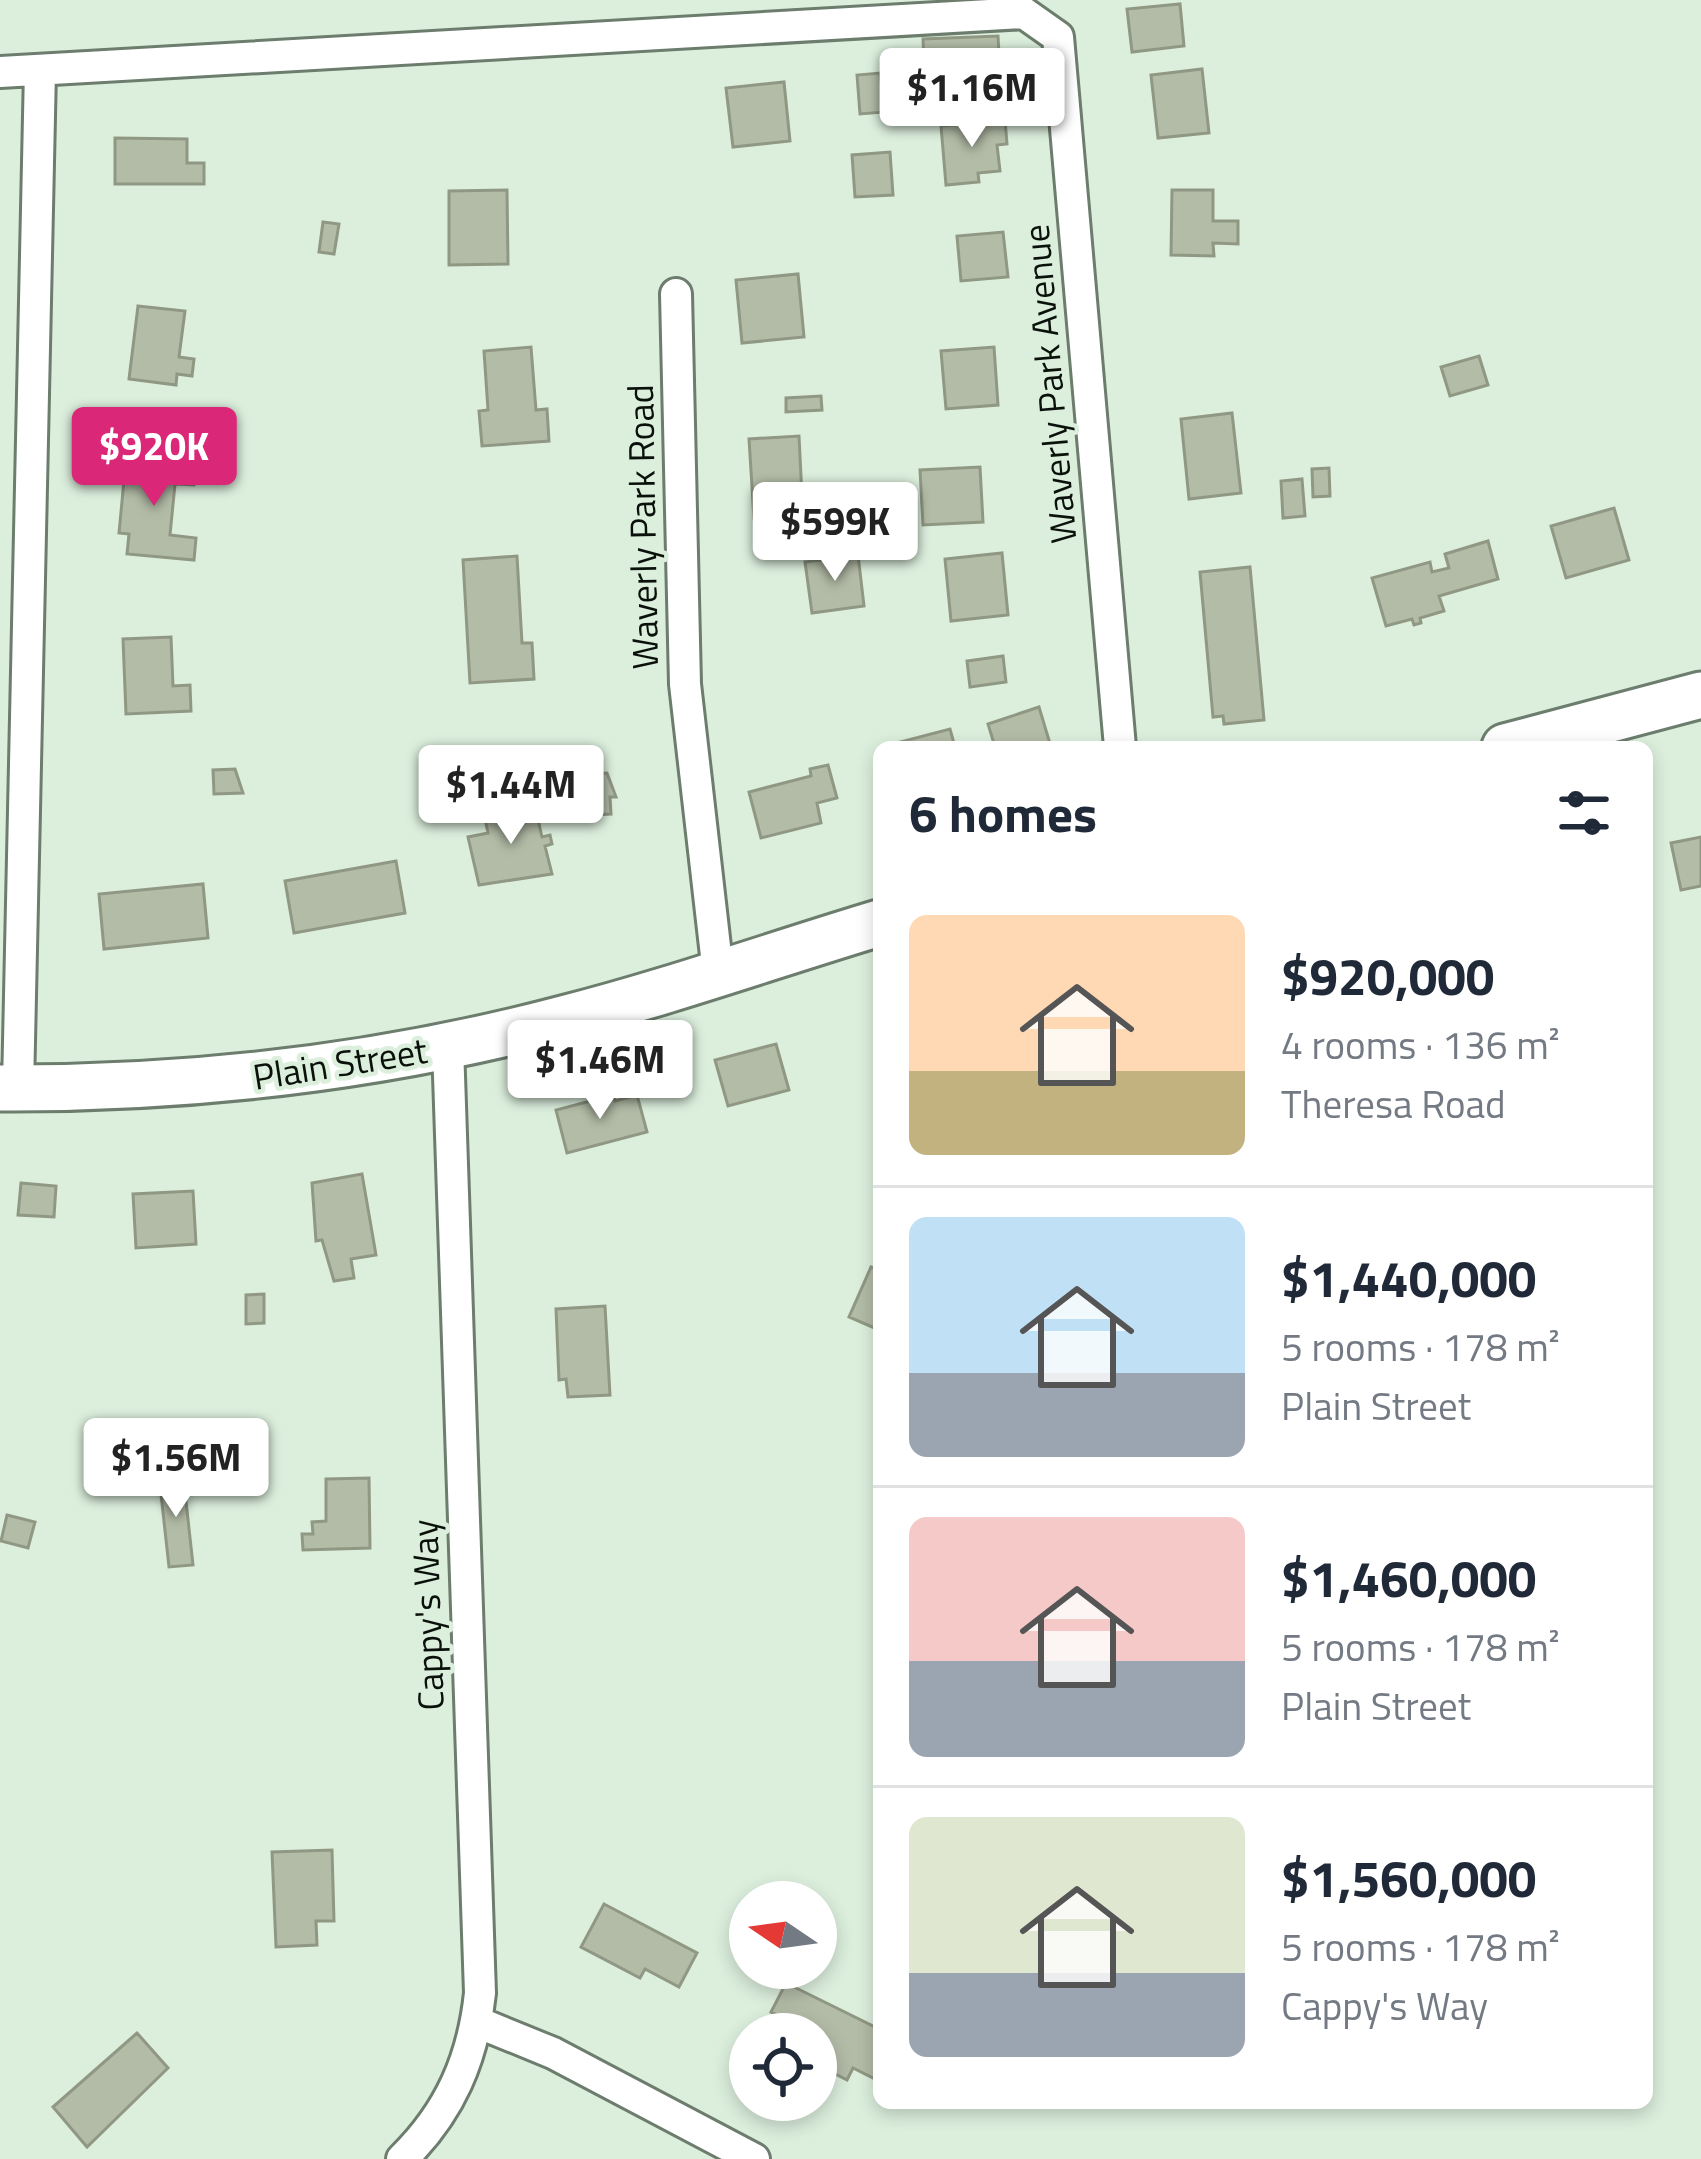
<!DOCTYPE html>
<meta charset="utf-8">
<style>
body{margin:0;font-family:"Titillium Web",sans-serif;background:#f6f6f7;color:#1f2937;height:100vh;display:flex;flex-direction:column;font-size:45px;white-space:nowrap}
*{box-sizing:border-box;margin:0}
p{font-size:39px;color:#747a83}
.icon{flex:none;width:66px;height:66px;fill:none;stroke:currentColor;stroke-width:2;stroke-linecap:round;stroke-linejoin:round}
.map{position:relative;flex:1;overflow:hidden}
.details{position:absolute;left:873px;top:741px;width:780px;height:1368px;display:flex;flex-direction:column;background:#fff;border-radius:18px;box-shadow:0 6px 18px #0003}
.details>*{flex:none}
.needle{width:78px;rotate:283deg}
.buttons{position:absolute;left:729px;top:1881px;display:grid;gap:24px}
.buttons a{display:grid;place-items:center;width:108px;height:108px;border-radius:50%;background:#fff;box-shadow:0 6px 18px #0003;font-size:60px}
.price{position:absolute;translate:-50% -102px;padding:0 27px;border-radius:12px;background:#fff;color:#222;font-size:39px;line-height:78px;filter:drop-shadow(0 3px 6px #0008)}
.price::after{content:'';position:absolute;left:50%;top:72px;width:36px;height:27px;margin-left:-18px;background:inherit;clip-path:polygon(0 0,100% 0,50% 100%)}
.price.current{background:#db2777;color:#fff}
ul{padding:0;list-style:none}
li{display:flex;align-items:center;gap:36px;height:300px;padding:0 36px}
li+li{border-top:3px solid #e0e1e3}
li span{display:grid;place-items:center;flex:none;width:336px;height:240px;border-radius:18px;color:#555}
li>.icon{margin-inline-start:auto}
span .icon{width:144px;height:144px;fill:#fffc;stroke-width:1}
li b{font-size:51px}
h2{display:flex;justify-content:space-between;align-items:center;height:144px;padding:0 36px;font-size:51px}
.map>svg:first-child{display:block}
</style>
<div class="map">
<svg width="1701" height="2159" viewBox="0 0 1701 2159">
<rect width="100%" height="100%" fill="#dcefdd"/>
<path fill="#b3bca7" stroke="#909884" stroke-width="3" d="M1180,4L1184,46L1132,52L1127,9Z
M998,36L1001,91L942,93L940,64H924L923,39Z
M1202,69L1209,133L1158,138L1151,75Z
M880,73L885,112L860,114L857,75Z
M784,82L790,141L733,147L726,88Z
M1005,120L1007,144L997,145L1000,171L978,173L979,182L946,185L941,126Z
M115,138L187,139V163H204V184H115Z
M890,152L893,195L855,197L852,155Z
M507,190L508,264L449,265V191Z
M1172,190H1213V221H1238V244L1213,243L1214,256L1171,255Z
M323,222L339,224L334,254L319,252Z
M1003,232L1008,277L961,281L957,236Z
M798,274L804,337L742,343L736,280Z
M138,306L185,311L179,357L194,359L192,376L177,374L176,385L129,379Z
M531,347L536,410L547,409L549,441L482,446L479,411L488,410L484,351Z
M994,347L998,405L946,409L941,351Z
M1479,356L1488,385L1450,396L1441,367Z
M821,396L822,410L786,412V398Z
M1232,413L1241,493L1189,499L1181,419Z
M799,436L803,516L754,519L749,439Z
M126,459L196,465L194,485L175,484L170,535L196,538L194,560L127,554L129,534L119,533Z
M980,467L983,522L923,525L920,470Z
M1329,468L1330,496L1313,497L1312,469Z
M1302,479L1305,516L1283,518L1281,481Z
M1614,508L1629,560L1566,578L1551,526Z
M1488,541L1498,579L1439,596L1444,611L1420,618L1421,623L1414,625L1412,619L1386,626L1372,578L1430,562L1432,572L1449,568L1445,554Z
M1002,553L1008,615L951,621L945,559Z
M858,555L864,606L812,613L805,562Z
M517,556L522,643H532L534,679L470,683L463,560Z
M1250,567L1264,720L1224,724L1223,716L1213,717L1200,572Z
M171,637L173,686L190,685L191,711L126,714L123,639Z
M1003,656L1006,682L970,687L967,661Z
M1039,707L1051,747H995L988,724Z
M950,729L955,747H901L900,742Z
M828,765L837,798L817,803L821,823L761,838L749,792L811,776L810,769Z
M235,769L243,793L214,794L213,770Z
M607,773L616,797H610L611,814L593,815L590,774Z
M534,802L542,837L550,835L552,844L545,846L552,874L479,885L468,837L488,833L484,814Z
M1701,837V886L1681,890L1671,843Z
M396,861L405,913L294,933L285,881Z
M203,884L208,938L104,949L99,894Z
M776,1044L789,1090L728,1106L715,1060Z
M613,1095L615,1101L637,1095L647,1132L567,1153L556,1110Z
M362,1174L376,1255L351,1259L354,1278L334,1281L322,1240L316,1241L312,1183Z
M21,1183L56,1186L54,1217L18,1215Z
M193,1191L196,1244L136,1248L133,1194Z
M871,1267L879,1270V1330L849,1317Z
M264,1294V1323L246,1324V1295Z
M605,1306L610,1395L568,1397L566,1379L559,1380L556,1309Z
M183,1474L193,1565L169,1567L159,1476Z
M369,1478L370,1548L303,1550L302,1534H313L312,1522L326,1521V1479Z
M7,1515L35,1522L28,1548L1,1541Z
M332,1850L334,1921H316L317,1945L276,1947L272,1852Z
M604,1904L697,1953L679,1987L645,1969L640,1978L581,1947Z
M786,1983L879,2029V2081L853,2068L847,2080L816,2064V2034H796L800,2026L771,2012Z
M137,2033L168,2068L87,2147L53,2107Z"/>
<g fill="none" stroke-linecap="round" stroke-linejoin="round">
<defs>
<path id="minor" d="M0,72L1024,13L1058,37L1120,747
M676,294L685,684L718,973
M18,1088L40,70
M477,2022L553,2053L754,2159
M402,2159C450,2112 473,2059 480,1993L448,1046"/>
<path id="secondary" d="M1505,747L1701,695
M0,1088C192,1089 377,1068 563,1019C669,992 773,955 879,923"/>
</defs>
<use href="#minor" stroke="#6c7c6d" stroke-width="36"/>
<use href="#secondary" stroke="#6c7c6d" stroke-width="51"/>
<use href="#minor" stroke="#fff" stroke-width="30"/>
<use href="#secondary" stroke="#fff" stroke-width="45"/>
</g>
<g text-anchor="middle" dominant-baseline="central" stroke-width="9" stroke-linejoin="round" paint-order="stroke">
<g font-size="36" fill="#0a110b" stroke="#dcefdd">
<text transform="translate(1049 384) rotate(-95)">Waverly Park Avenue</text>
<text transform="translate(642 527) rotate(-91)">Waverly Park Road</text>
<text transform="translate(340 1063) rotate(-9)">Plain Street</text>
<text transform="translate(427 1615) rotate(-92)">Cappy's Way</text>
</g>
</g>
</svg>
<div class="buttons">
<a><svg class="needle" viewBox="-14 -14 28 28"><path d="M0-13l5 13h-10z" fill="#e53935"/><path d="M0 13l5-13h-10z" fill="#747a83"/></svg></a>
<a><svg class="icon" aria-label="locate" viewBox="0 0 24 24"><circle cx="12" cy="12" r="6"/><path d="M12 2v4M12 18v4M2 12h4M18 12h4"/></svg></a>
</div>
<b class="price" style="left:972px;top:150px">$1.16M</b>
<b class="price current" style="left:154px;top:509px">$920K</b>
<b class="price" style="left:835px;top:584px">$599K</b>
<b class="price" style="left:511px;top:847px">$1.44M</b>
<b class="price" style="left:600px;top:1122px">$1.46M</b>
<b class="price" style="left:176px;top:1520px">$1.56M</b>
<section class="details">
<h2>6 homes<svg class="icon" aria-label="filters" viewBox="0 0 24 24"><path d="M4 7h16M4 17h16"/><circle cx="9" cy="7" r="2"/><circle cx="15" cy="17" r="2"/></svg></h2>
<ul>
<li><span style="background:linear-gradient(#ffd9b3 65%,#c2b280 0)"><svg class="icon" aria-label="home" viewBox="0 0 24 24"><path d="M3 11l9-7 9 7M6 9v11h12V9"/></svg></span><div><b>$920,000</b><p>4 rooms · 136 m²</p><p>Theresa Road</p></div></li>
<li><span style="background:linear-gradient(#bfe0f5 65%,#9aa5b1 0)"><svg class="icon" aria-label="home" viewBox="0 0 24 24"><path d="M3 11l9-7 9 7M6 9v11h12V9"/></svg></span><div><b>$1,440,000</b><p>5 rooms · 178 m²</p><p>Plain Street</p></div></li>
<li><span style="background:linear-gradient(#f6c9c9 60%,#9aa5b1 0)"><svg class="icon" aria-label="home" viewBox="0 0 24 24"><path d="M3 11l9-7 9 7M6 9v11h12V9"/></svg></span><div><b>$1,460,000</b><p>5 rooms · 178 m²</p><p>Plain Street</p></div></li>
<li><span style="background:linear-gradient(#dfe7d0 65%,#9aa5b1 0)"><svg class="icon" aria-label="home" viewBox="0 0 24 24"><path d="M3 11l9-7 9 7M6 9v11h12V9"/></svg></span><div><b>$1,560,000</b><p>5 rooms · 178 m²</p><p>Cappy's Way</p></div></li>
</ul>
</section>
</div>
